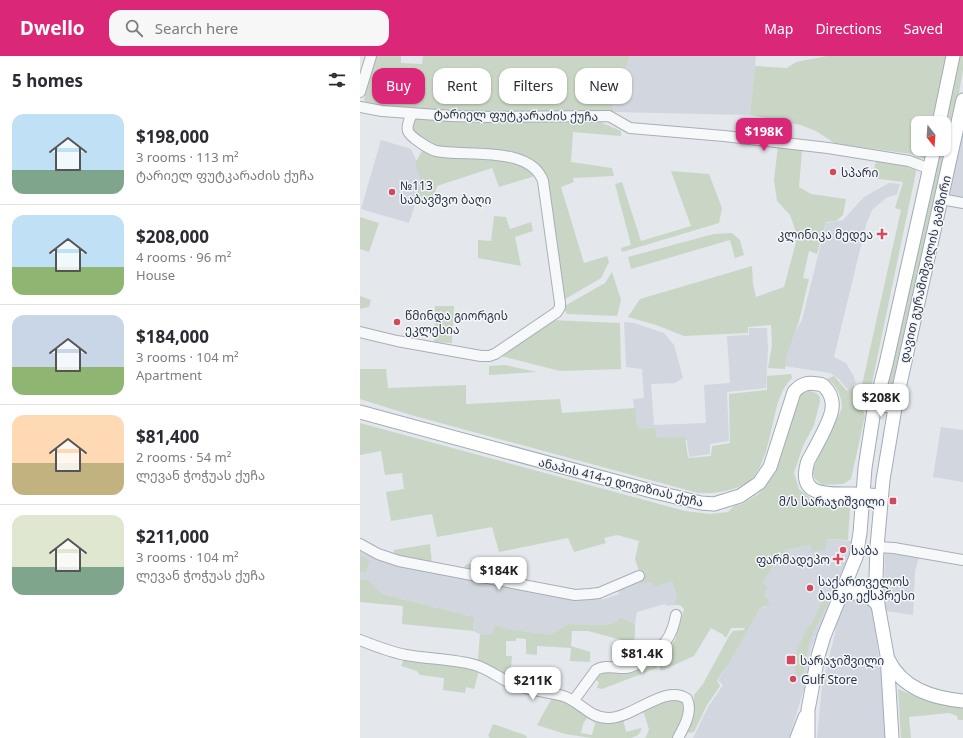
<!DOCTYPE html>
<meta charset="utf-8">
<style>
body{margin:0;font-family:"Noto Sans","Noto Sans Georgian",sans-serif;background:#f7f7f7;color:#2b2b33;height:100vh;display:flex;flex-direction:column;font-size:15px;white-space:nowrap}
*{box-sizing:border-box;margin:0}
p{font-size:13px;color:#7c7c81}
.icon{flex:none;width:22px;height:22px;fill:none;stroke:currentColor;stroke-width:2;stroke-linecap:round;stroke-linejoin:round}
.map{position:relative;flex:1;overflow:hidden}
.sheet{display:flex;flex-direction:column;background:#fff;width:360px}
.sheet>*{flex:none}
.banner{position:absolute;left:12px;top:12px;width:380px;height:36px;display:flex;gap:8px}
.needle{width:26px;rotate:163deg}
.controls{position:absolute;left:551px;top:60px;display:grid;gap:8px}
.controls a{display:grid;place-items:center;width:40px;height:40px;border-radius:8px;background:#fff;box-shadow:0 1px 3px #0004;font-size:20px}
.price{position:absolute;translate:-50% -34px;padding:0 9px;border-radius:8px;background:#fff;color:#222;font-size:13px;line-height:26px;filter:drop-shadow(0 1px 2px #0008)}
.price::after{content:'';position:absolute;left:50%;top:24px;width:12px;height:9px;margin-left:-6px;background:inherit;clip-path:polygon(0 0,100% 0,50% 100%)}
.price.on{background:#db2777;color:#fff}
ul{padding:0;list-style:none}
li{display:flex;align-items:center;gap:12px;height:100px;padding:0 12px}
li+li{border-top:1px solid #e1e1e2}
li span{display:grid;place-items:center;flex:none;width:112px;height:80px;border-radius:12px;color:#555}
li>.icon{margin-inline-start:auto}
span .icon{width:48px;height:48px;fill:#fffc;stroke-width:1}
li b{font-size:17px}
h2{display:flex;justify-content:space-between;align-items:center;height:48px;padding:0 12px;font-size:17px}
.pill{padding:0 14px;border-radius:12px;background:#fff;box-shadow:0 1px 3px #0004;font-size:14px;line-height:36px}
.pill.on{background:#db2777;color:#fff}
header{display:flex;align-items:center;gap:24px;box-sizing:border-box;height:56px;padding:0 20px;background:#db2777;color:#fff}
header strong{font-size:19px}
nav{display:flex;gap:22px;margin-inline-start:auto;font-size:14px}
.search{width:280px;height:36px;background:#f7f7f7;display:flex;align-items:center;gap:10px;box-sizing:border-box;padding:0 14px;border-radius:12px;color:#7c7c81;font-size:15px}
main{display:flex;flex:1;min-height:0}
.map>svg:first-child{display:block}
</style>
<header>
<strong>Dwello</strong>
<div class="search"><svg class="icon" aria-label="search" viewBox="0 0 24 24"><circle cx="10" cy="10" r="6"/><path d="M15 15l6 6"/></svg>Search here</div>
<nav><a>Map</a><a>Directions</a><a>Saved</a></nav>
</header>
<main>
<section class="sheet">
<h2>5 homes<svg class="icon" aria-label="filters" viewBox="0 0 24 24"><path d="M4 7h16M4 17h16"/><circle cx="9" cy="7" r="2"/><circle cx="15" cy="17" r="2"/></svg></h2>
<ul>
<li><span style="background:linear-gradient(#bfe0f5 70%,#7fa58c 0)"><svg class="icon" aria-label="home" viewBox="0 0 24 24"><path d="M3 11l9-7 9 7M6 9v11h12V9"/></svg></span><div><b>$198,000</b><p>3 rooms · 113 m²</p><p>ტარიელ ფუტკარაძის ქუჩა</p></div></li>
<li><span style="background:linear-gradient(#bfe0f5 65%,#8fb573 0)"><svg class="icon" aria-label="home" viewBox="0 0 24 24"><path d="M3 11l9-7 9 7M6 9v11h12V9"/></svg></span><div><b>$208,000</b><p>4 rooms · 96 m²</p><p>House</p></div></li>
<li><span style="background:linear-gradient(#c9d6e8 65%,#8fb573 0)"><svg class="icon" aria-label="home" viewBox="0 0 24 24"><path d="M3 11l9-7 9 7M6 9v11h12V9"/></svg></span><div><b>$184,000</b><p>3 rooms · 104 m²</p><p>Apartment</p></div></li>
<li><span style="background:linear-gradient(#ffd9b3 60%,#c2b280 0)"><svg class="icon" aria-label="home" viewBox="0 0 24 24"><path d="M3 11l9-7 9 7M6 9v11h12V9"/></svg></span><div><b>$81,400</b><p>2 rooms · 54 m²</p><p>ლევან ჭოჭუას ქუჩა</p></div></li>
<li><span style="background:linear-gradient(#dfe7d0 65%,#7fa58c 0)"><svg class="icon" aria-label="home" viewBox="0 0 24 24"><path d="M3 11l9-7 9 7M6 9v11h12V9"/></svg></span><div><b>$211,000</b><p>3 rooms · 104 m²</p><p>ლევან ჭოჭუას ქუჩა</p></div></li>
</ul>
</section>
<div class="map">
<svg width="603" height="682" viewBox="0 0 603 682">
<rect width="100%" height="100%" fill="#e4e7ec"/>
<path fill="#d2d6de" d="M270,0H396L390,59L253,56V34L255,26L261,15L269,6Z
M603,63V142L587,140Z
M21,84L51,93L64,120L49,167L1,153Z
M529,127L540,128L537,138L526,142L512,154L506,169L474,301L486,307L493,319L496,327L488,334L479,323L470,317L424,310L428,287L442,264L466,167L483,164L504,141Z
M264,266L274,267L304,277L314,289L323,322L315,327L291,328L294,369L346,367L344,329L370,327L367,280L389,279V272H407L408,293L406,332L367,336L369,385L350,388V398L329,401L327,384L278,387L273,343L284,342L282,313L266,311Z
M581,371L603,374V426L573,421Z
M467,483L491,485L489,502L452,589L448,606L447,623L429,682H333L348,651L363,629L358,624L370,606L400,552L406,551L401,527L420,499L425,494L451,489Z
M0,492L16,501L240,539L242,544L259,538L257,532L281,522L312,525L317,540L314,549L306,550L305,548L277,556L275,568L259,561L256,566L247,569L208,568L190,579L150,573L134,569L132,579L120,578L113,575L114,561L22,538L8,524L0,523V516L6,517L10,504L0,499Z
M525,497L559,501L555,515L553,559L526,555L524,528Z
M496,543L508,546L512,551L525,648L526,682H457L462,629L475,577L478,551L484,545Z"/>
<path fill="#c9d6c5" fill-rule="evenodd" d="M15,0H41V7L62,8L63,0H270C269,10 260,15 256,24C251,34 253,46 253,56L153,58L17,51L7,48L4,44Z
M467,0H586L573,67H558V93H567L565,103L552,98L476,88L456,75L441,69L390,59L395,10L427,12L436,6Z
M599,0H603V14L595,60L530,345L525,348L524,343L553,210L581,93H584C584,62 596,31 599,0Z
M56,62L240,66L261,75V80L213,76L211,106L252,112L254,120L213,122L214,126L201,131L224,207L247,200L249,206L241,222L202,245L177,110L77,92L51,76V67Z
M418,90L442,94L439,131L451,138L486,143L483,159L476,165L466,166L457,198L449,195L443,222L449,223L439,265L426,300L425,313L408,312L412,290L411,269L388,271V277L324,280L299,270L268,261L280,243L392,210L393,228L396,241L424,231L436,186L435,173L430,159L417,145L414,124Z
M64,91L154,104L178,119L139,131L132,112L77,130L71,151L55,146L61,125L55,108Z
M516,105L551,109L555,111L556,116L508,346L502,329L541,154L535,152L543,126L512,122Z
M311,115L349,118L362,152L359,167L262,196L261,192L271,189L255,128L262,126L281,185L331,170Z
M134,160L146,161L150,173L171,166L173,175L155,181L161,210L118,202V184L131,185Z
M0,161L19,167L9,196L0,193Z
M372,177L380,184L384,199L375,202L370,184L271,213L268,201L354,178Z
M252,216L261,244L257,260L207,258L203,251L245,227Z
M0,240L11,244L9,251L0,253Z
M75,250H94L92,287L74,286Z
M190,264L260,267L261,313L200,315L141,300Z
M145,309L177,316L129,319V310Z
M0,313H26L28,332L106,329V348L200,343L202,357L275,352L277,373L295,372L296,382L325,381L328,402L351,400L352,390L370,387L369,338L407,334V320L431,318L432,322C422,332 418,345 415,358C410,377 407,402 395,419C384,434 356,438 338,437L51,359L0,343Z
M474,320L487,335L494,329L505,360L491,423L483,428L462,429L454,422L452,415L482,352C482,342 477,328 467,323Z
M447,334L456,337L460,341V346L454,369L443,390L434,417L439,433L454,445L488,448L490,452L488,484L467,483L465,494L452,496L451,489L425,494V498L420,499L402,527L407,531L404,541L408,543L409,549L400,552L370,606L357,624L360,630L347,649L334,676L328,677L334,655V639L343,628L369,580L373,575L384,574L385,572H371L366,582L362,578L351,572L334,600L301,615L299,611L307,607L302,597L310,592L315,584L324,553L320,549H314L317,540L312,525L294,531L292,526L280,527L279,515L275,503L279,485L257,479L244,482L246,487L214,496L208,482L139,496L132,471L77,481L72,458L31,465L26,436L44,433L42,417L25,419L21,395L0,399V367L325,455L350,458L368,456L374,450L382,448L397,439L404,433L415,412L440,337Z
M70,488L72,507L42,502L34,497V494Z
M0,499L10,504L6,517L0,516Z
M140,502L143,518L140,520L104,513L105,509Z
M0,523L8,524L22,538L114,561L113,575L42,568L43,550L0,546Z
M466,538L471,541L450,583L442,621L435,618L436,597L448,570L451,569Z
M259,561L275,568V580L273,587L228,575H212L211,590L230,596V606L210,605L211,592L177,590V599L166,598V583L156,582V585H146V600H152L150,625L115,607L118,603L120,578L132,579L134,569L150,573L190,579L208,568L247,569L256,566Z
M295,601L298,608L297,609V612L242,633L237,632L239,626L233,622L236,617Z
M44,603L108,611L119,615L114,633L106,631L105,637L83,634L84,622L60,619L57,615L41,610Z
M538,633L569,646L603,651V664H598L597,660L589,657L549,661L551,682H541Z
M192,642C196,642 203,643 207,645C230,658 234,674 263,663L266,676L281,672V675L278,679L271,682H231L205,678L177,669ZM227,662L235,667L232,679L221,677L223,668Z
M308,643C317,643 321,644 327,653L315,679L312,682H284L286,681L289,673L283,655Z
M133,668L165,679L167,682H130L128,680Z"/>
<g fill="none" stroke-linecap="round" stroke-linejoin="round">
<defs>
<path id="minor" d="M0,36L11,0
M0,51L22,55L91,60L131,61L249,60L270,72L364,80L468,92L549,105L570,113
M581,143L603,147
M0,276L37,285L121,300H129L135,298L197,256L200,251V247L183,125C170,89 105,101 76,95C69,93 50,81 48,75C46,69 50,63 52,58
M518,340L519,347L523,351H529L536,346
M0,488L18,498L39,505L215,539L230,538L239,537L279,520
M517,491L534,492L603,504
M0,584C15,590 30,596 46,599C68,603 94,603 115,609C129,613 140,623 153,628C169,635 186,635 203,640C220,645 229,662 248,662C272,663 306,627 327,643C333,656 324,671 318,682
M214,644L236,614C245,608 256,613 266,612C274,611 279,607 286,603C304,591 312,581 316,559"/>
<path id="major" d="M579,67L593,0
M0,356L295,436L341,447L354,448L380,440L399,427L410,411L434,336C441,328 447,326 458,328C463,328 465,331 468,335C471,339 473,347 472,352C472,363 454,394 448,405C436,442 469,438 493,438C503,438 512,439 521,440
M480,540C498,535 505,534 518,549
M528,603C542,633 573,642 603,645
M437,682L445,661
M448,682V654L458,600L464,580L496,501L500,477L505,412L514,354L526,308L574,93
M532,682L527,599L518,549L516,522L517,491L523,424L536,346L603,44"/>
</defs>
<use href="#minor" stroke="#a9aeb7" stroke-width="12"/>
<use href="#major" stroke="#a3abb8" stroke-width="15"/>
<use href="#minor" stroke="#f7f8fa" stroke-width="10"/>
<use href="#major" stroke="#fff" stroke-width="13"/>
</g>
<g fill="#d1495b" stroke="#f4f6f9" stroke-width="1.5">
<circle cx="473" cy="116" r="4"/>
<circle cx="32" cy="136" r="4"/>
<path d="M520 172h4v4h4v4h-4v4h-4v-4h-4v-4h4z"/>
<circle cx="37" cy="266" r="4"/>
<rect x="529" y="441" width="8" height="8" rx="2"/>
<circle cx="483" cy="494" r="4"/>
<path d="M476 497h4v4h4v4h-4v4h-4v-4h-4v-4h4z"/>
<circle cx="450" cy="532" r="4"/>
<rect x="426" y="599" width="10" height="10" rx="2"/>
<circle cx="433" cy="623" r="4"/>
</g>
<g text-anchor="middle" dominant-baseline="central" stroke-width="3" stroke-linejoin="round" paint-order="stroke">
<g font-size="12" fill="#2b3445" stroke="#f4f6f9">
<text transform="translate(156 59) rotate(1)">ტარიელ ფუტკარაძის ქუჩა</text>
<text transform="translate(565 213) rotate(-77)">დავით გურამიშვილის გამზირი</text>
<text transform="translate(261 426) rotate(14)">ანაპის 414-ე დივიზიას ქუჩა</text>
</g>
<g font-size="12" fill="#2b3445" stroke="#f4f6f9" text-anchor="start">
<text x="481" y="116">სპარი</text>
<text x="40" y="129">№113<tspan x="40" dy="14">საბავშვო ბაღი</tspan></text>
<text x="513" y="178" text-anchor="end">კლინიკა მედეა</text>
<text x="45" y="259">წმინდა გიორგის<tspan x="45" dy="14">ეკლესია</tspan></text>
<text x="525" y="445" text-anchor="end">მ/ს სარაჯიშვილი</text>
<text x="491" y="494">საბა</text>
<text x="470" y="503" text-anchor="end">ფარმადეპო</text>
<text x="458" y="525">საქართველოს<tspan x="458" dy="14">ბანკი ექსპრესი</tspan></text>
<text x="440" y="604">სარაჯიშვილი</text>
<text x="441" y="623">Gulf Store</text>
</g>
</g>
</svg>
<div class="controls">
<a><svg class="needle" viewBox="-14 -14 28 28"><path d="M0-13l5 13h-10z" fill="#e53935"/><path d="M0 13l5-13h-10z" fill="#7c7c81"/></svg></a>
</div>
<b class="price on" style="left:404px;top:96px">$198K</b>
<b class="price" style="left:521px;top:362px">$208K</b>
<b class="price" style="left:139px;top:535px">$184K</b>
<b class="price" style="left:282px;top:618px">$81.4K</b>
<b class="price" style="left:173px;top:645px">$211K</b>
<div class="banner">
<a class="pill on">Buy</a>
<a class="pill">Rent</a>
<a class="pill">Filters</a>
<a class="pill">New</a>
</div>
</div>
</main>
